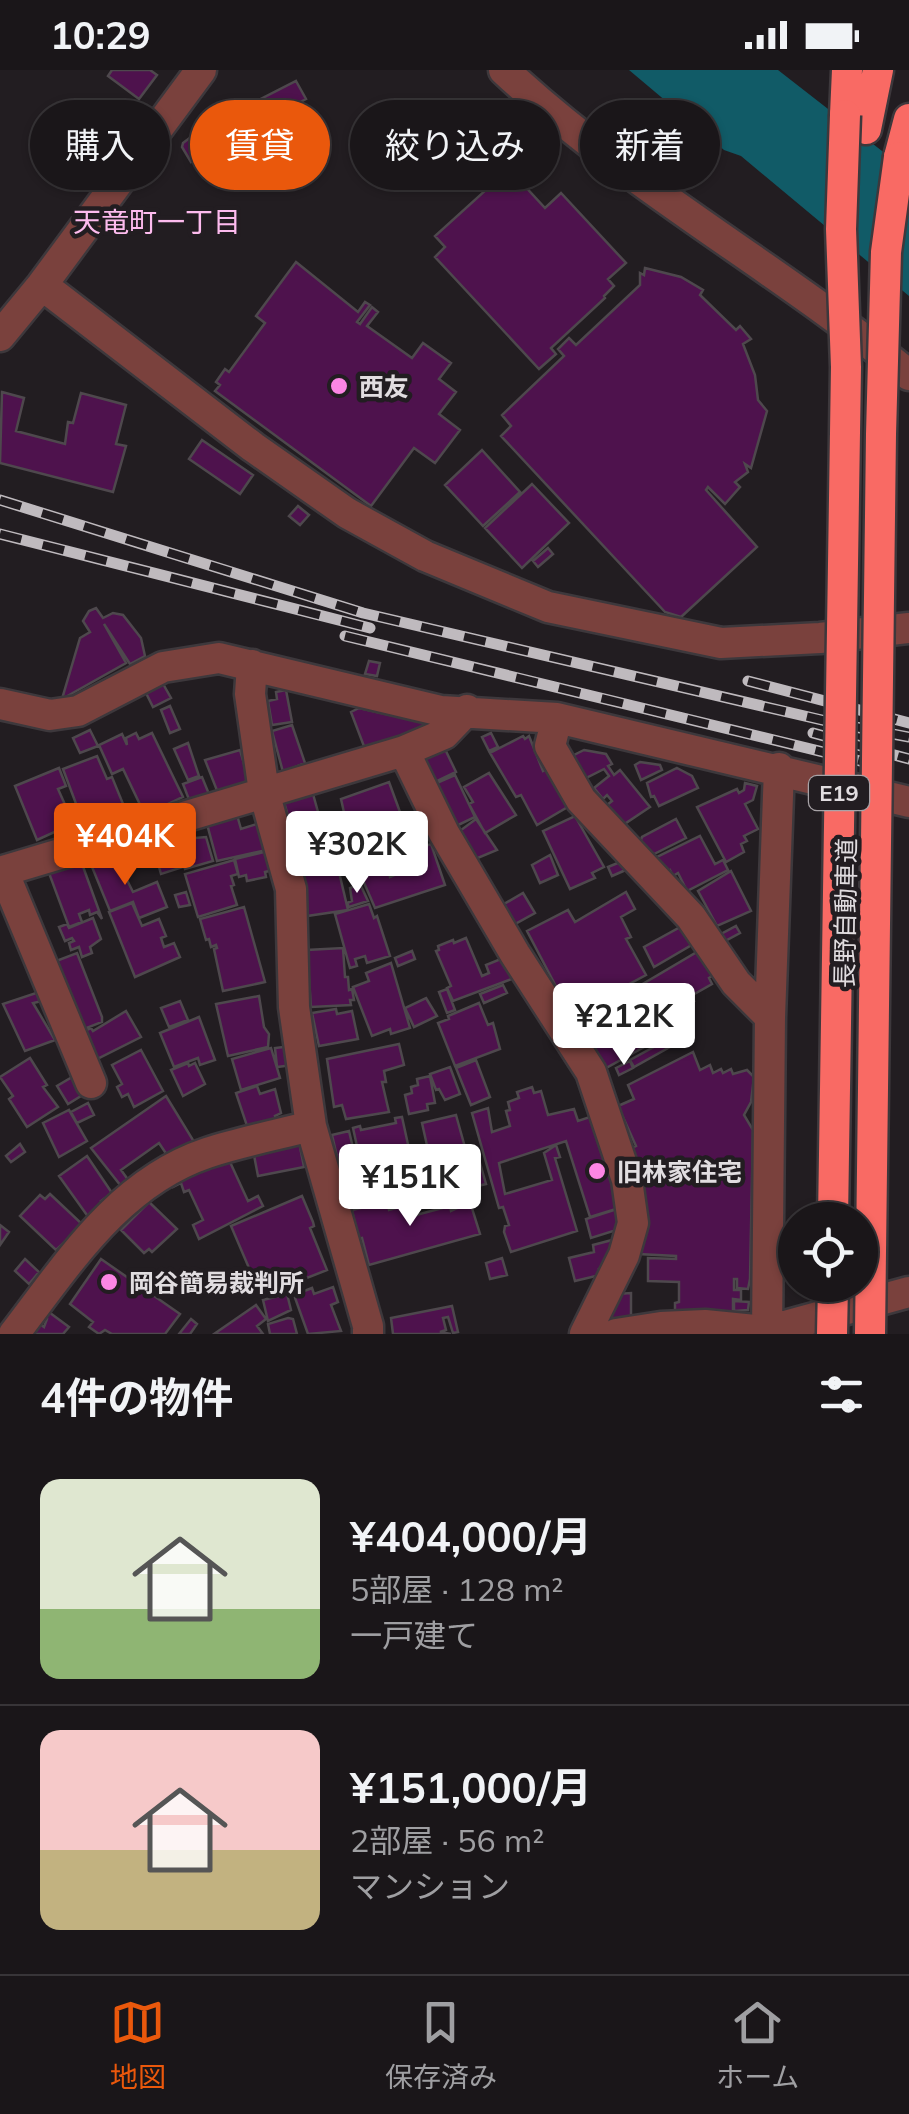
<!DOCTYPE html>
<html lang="ja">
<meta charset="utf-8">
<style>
body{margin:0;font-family:Mulish,"Noto Sans JP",sans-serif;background:#272326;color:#f1f3f6;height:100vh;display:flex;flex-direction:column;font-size:38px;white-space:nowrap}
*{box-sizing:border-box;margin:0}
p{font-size:32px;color:#9f9fa2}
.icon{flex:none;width:55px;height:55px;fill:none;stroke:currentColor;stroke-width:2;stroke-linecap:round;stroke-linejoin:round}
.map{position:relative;height:1264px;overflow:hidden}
.drawer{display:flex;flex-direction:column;background:#1a1619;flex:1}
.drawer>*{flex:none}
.guide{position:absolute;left:30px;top:30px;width:850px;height:90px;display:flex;gap:20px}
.controls{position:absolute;left:778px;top:1132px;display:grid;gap:20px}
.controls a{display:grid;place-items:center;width:100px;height:100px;border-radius:50%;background:#1a1619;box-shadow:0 2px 8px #0004,0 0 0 2px #383538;font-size:50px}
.price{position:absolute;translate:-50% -85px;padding:0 22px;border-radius:10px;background:#fff;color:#222;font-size:32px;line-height:65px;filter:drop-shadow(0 2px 5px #0008)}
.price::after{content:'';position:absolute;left:50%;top:60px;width:30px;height:22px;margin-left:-15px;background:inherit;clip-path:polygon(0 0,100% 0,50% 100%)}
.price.active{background:#ea580c;color:#fff}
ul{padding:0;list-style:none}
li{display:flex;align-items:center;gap:30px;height:250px;padding:0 40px}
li+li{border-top:2px solid #383538}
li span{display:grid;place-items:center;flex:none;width:280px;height:200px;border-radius:20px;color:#555}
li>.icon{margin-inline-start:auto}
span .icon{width:120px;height:120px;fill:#fffc;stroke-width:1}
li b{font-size:42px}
h2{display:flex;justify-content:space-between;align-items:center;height:120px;padding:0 40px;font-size:42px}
.chip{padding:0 35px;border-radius:45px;background:#1a1619;box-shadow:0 2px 8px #0004,0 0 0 2px #383538;font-size:35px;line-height:90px}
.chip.active{background:#ea580c;color:#fff}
.status{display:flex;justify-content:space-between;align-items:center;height:70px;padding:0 50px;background:#1a1619;direction:ltr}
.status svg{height:28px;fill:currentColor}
.menu{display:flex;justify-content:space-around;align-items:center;height:140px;border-top:2px solid #383538;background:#1a1619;font-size:28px;color:#9f9fa2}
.menu a{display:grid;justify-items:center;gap:5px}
.menu .active{color:#ea580c}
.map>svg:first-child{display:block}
</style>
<div class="status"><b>10:29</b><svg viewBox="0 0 49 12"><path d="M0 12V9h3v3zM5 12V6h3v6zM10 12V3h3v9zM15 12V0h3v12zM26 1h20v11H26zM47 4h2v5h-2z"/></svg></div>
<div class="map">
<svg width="909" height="1264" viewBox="0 0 909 1264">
<rect width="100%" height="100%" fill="#221d21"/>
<path fill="#115b67" d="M629,0H778L909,102V226L741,86L724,80Z"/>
<path fill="#4e124d" stroke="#4e484d" stroke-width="2.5" d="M112,0H150L157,5L139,29L108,6Z
M296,11L306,29L247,60L237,41Z
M216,39L227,44L240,66L191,92L182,77L183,73L191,67L202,48Z
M499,95L517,113L520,111L545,138L561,123L626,193L608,209L614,216L604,226L605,228L551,278L556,284L539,299L435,187L445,177L435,166L497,110L491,103Z
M296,192L358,242L365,232L370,235L357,252L360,254L372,237L378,242L367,256L412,288L423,273L451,293L439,309L456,322L439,344L460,360L435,393L414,378L371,436L215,321L220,315L216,312L225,299L229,302L265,253L256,246Z
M645,198L681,207L703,220L700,225L736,260L740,256L751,269L743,274L755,305L758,330L767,341L751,398L745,394L748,402L735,412L740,417L725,434L708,417L706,420L757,477L681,547L665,542L501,366L511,356L502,345L564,286L558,279L569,268L576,275L640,215V203L644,205Z
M2,322L24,328L16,361L65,374L68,352L73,353L81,323L126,335L116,374L126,376L113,422L0,393Z
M202,370L253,405L240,424L189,389Z
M482,380L520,422L483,456L445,415Z
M532,414L569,453L522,498L485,458Z
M298,436L309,445L300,455L289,446Z
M548,478L553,484L538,497L533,491Z
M96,538L103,548L113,543L123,545L141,568L145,586L130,594L104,554L126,593L62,629L80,568L90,562L83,551L89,541Z
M369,591L380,593L377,606L365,604Z
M162,612L171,628L153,637L145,621Z
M286,620L292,652L272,655L268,631L277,629L276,622Z
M170,636L180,659L170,663L161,640Z
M359,638L417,651L424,653L426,659L365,679L351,642Z
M292,655L305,693L283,702L272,661Z
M90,660L98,676L80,683L73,668Z
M136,663L139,669L152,663L183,727L145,745L123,699L112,704L99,675L122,664L127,675L126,668Z
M491,663L498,677L489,681L482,667Z
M523,666L525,669L529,666L543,701L551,697L571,735L537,755L521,725L516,727L490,683Z
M188,673L199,706L188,710L174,679Z
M444,677L456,702L431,714L418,686Z
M240,680L248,708L243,716L218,723L205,690Z
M584,680L606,684L612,694L608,696L614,705L620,700L650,737L623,755L607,735L612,731L607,725L603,729L594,718L609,706L604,699L584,709L572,686Z
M97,686L107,709L112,707L128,746L87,763L63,699Z
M640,692L660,695L662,700L641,710L635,695Z
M59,698L66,716L58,719L71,748L70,755L37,770L15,716Z
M677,698L692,706L698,718L659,736L654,726L651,727L647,713Z
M489,703L516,745L485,763L469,734L473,732L464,717Z
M455,705L475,747L452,758L432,715Z
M202,707L209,724L190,732L183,714Z
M389,712L400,742L353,758L348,746L345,747L341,729Z
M745,713L757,716L753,730L745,734L758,759L744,766L747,771L741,774L744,782L726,792L697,737L737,719L739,723L744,720Z
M313,724L320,749L326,748L330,763L325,765L327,769L297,777L284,732Z
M426,739L436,766L399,780L388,754Z
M77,741L86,762L69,769L64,757L72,750L70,744Z
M237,745L241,759L263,752L271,779L217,791L207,754Z
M575,746L604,797L592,803L595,808L570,819L543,761Z
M476,749L497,780L473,790L457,763Z
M676,749L686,768L650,786L639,775L642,767Z
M388,754L397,783L356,793L351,768Z
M342,765L349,784L335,789L329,770Z
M174,766L183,797L161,804L152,772Z
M700,766L715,794L723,790L728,800L687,821L678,803L673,806L670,800L665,803L653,789Z
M206,767L213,791L185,799L178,775L195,768Z
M431,774L445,815L375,838L359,801L362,797L386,789L390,807L397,804L396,799L402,796L399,785Z
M272,780L277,799L265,802L266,807L247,811L246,805L239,807L235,789Z
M117,781L124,797L121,798L133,822L157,812L167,837L139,848L133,832L110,841L90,792Z
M550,785L558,805L540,813L532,795Z
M234,790L238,804L231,806L234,815L231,816L237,835L198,847L185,804Z
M625,790L628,799L612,806L608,797Z
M81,791L102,849L97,842L90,845L89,840L79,844L82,852L69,857L49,803Z
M341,793L342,801L339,802L348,840L307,846L302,803Z
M731,801L751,841L717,856L698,821Z
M360,814L368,831L349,837L347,833L352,831L350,818Z
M186,822L190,835L179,837L175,825Z
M626,822L635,839L621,847L631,867L626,869L646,905L571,945L527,861L568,840L575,852Z
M523,823L535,843L515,854L504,834Z
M132,833L142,856L159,849L166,866L161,868L164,877L174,873L180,887L135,907L109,842Z
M369,834L374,848L377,846L390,886L367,893L365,886L355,889L357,896L350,898L335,844Z
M244,837L265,912L223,921L214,879L217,878L216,875L211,877L209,869L206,870L200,849Z
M93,848L101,869L90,877L92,883L82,887L79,877L71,880L69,873L74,871L72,868L65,871L59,857L67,854L69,858Z
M684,855L695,873L654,897L644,877Z
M736,856L740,863L725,871L721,864Z
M466,868L482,906L489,903L486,895L508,886L517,907L453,931L447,918L451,916L436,881L439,880L438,876L453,870L454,873Z
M343,878L345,907H348L349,920L352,919L354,930H350L351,935L311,937L307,880Z
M702,879L717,903L709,908L712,914L691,926L694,931L674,942L682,956L606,998L580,951Z
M412,881L415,889L398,896L395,888Z
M77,883L102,947V952L79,961L51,893Z
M391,893L410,958L391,964L390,959L372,966L353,917L369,911L366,903Z
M503,915L507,923L484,933L480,924Z
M447,919L455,940L447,943L439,922Z
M39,922L42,931L33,933L55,970L25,981L3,934Z
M259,926L264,957L269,964L268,977L228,986L216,934Z
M426,928L437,946L414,957L405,938Z
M180,931L188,950L169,957L161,938Z
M479,933L488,955L493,953L500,979L455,996L438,953L449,949L448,946Z
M336,939L337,944L352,941L358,969L319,976L312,943Z
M126,941L141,967L95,990L80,963L91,958L93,961Z
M199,947L215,990L200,995L198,988L174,997L160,963Z
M689,958L693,964L634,997L630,990Z
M399,974L404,995L384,1001L386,1012H382L389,1042L346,1049L342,1035L334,1037L327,989Z
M292,976L293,995L277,997L275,978Z
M271,978L280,1008L241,1020L232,989Z
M141,980L163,1021L134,1037L128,1024L122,1027L117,1017L122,1014L112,995Z
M693,982L700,1000L710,995L713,1003L721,999L723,1003L731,999L733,1004L747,1000L754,1007L751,1032L744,1045L753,1060L750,1209L748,1219L737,1218V1209H734V1220H741V1230L733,1229V1246H675V1233L679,1232V1212L648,1211V1188L676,1189V1186L638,1184L623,1083L636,1076L618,1036L634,1029L628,1015Z
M30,988L47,1015L43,1017L58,1037L27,1057L9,1029L13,1026L0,1007Z
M476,990L490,1027L471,1035L456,998Z
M630,991L633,998L619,1005L616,998Z
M188,993L189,996L195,993L205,1014L183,1026L171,1000Z
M450,997L460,1024L445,1030L439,1019L436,1020L430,1004Z
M79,1003L89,1021L68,1034L57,1016Z
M430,1006L435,1033L427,1034L428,1040L409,1044L405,1025L412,1023L411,1017L418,1015L417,1009Z
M257,1016L260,1024L275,1019L281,1043L275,1046L278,1055L250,1065L236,1023Z
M532,1017L534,1023L541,1021L548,1045L574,1039L578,1051L599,1044L629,1135L590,1147L566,1071L499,1093L505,1124L552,1110L544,1083L556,1075L560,1087L555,1088L577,1161L511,1182L504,1162L505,1156L509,1155L503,1137L499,1138L472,1043L488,1038L492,1062L510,1056L506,1041L510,1040L508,1032L519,1028L517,1022Z
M166,1026L196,1075L167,1085L159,1073L121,1100L129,1111L121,1116L91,1078Z
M88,1033L94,1045L77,1053L71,1042Z
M69,1040L87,1071L59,1087L43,1053Z
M456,1045L468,1088L452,1092L458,1121L438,1125L422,1053Z
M402,1047L409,1079L360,1090L353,1058L360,1056L361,1060L396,1053L395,1048Z
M349,1061L357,1095L340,1099L332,1065Z
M299,1072L304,1097L258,1106L253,1080Z
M20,1074L25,1082L11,1092L6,1086Z
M230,1084L233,1091L230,1092L248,1131L258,1126L263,1136L199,1169L193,1155L203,1150L189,1120L184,1122L181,1113L173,1117L170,1110Z
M87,1086L112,1123L101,1131L104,1136L89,1148L59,1106Z
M478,1086L486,1114L465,1119L458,1094Z
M422,1102L424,1112L414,1114L412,1105Z
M409,1106L413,1125L360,1136L356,1117Z
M50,1124L83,1155L56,1180L20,1146L40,1125L45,1129Z
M302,1126L313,1152L314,1156L310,1158L327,1200L261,1226L231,1156Z
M149,1132L177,1159L152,1182L149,1179L144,1183L121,1160Z
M387,1132L389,1140L410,1134L416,1145L450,1136L451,1141L470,1132L480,1164L369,1195L362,1168L358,1169L352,1140Z
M617,1139L623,1158L591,1168L586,1149Z
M0,1155L9,1162L0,1175Z
M616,1169L614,1195L599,1199L600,1205L575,1211L569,1188L594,1182L593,1175Z
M502,1188L507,1205L490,1209L486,1193Z
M25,1189L39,1202L29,1214L15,1201Z
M101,1189L180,1244L165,1264H112L105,1260L99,1264L89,1257L93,1252L70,1234Z
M333,1217L338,1232L331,1235L341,1261L308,1264L294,1225L312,1218L314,1224Z
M631,1223V1250H610V1233H617V1224Z
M287,1224L291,1240L268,1251L263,1230Z
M734,1231L749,1232L748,1240L734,1241Z
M256,1235L266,1249L257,1256L263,1264H214Z
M452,1236L458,1262L453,1263L448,1247L443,1248L446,1260L440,1262L451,1264H393L391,1248Z
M42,1237L69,1257L63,1264H24L34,1250L44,1257L47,1249L42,1245Z
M288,1248L293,1249L297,1264H270L268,1254Z
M191,1249L197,1254L190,1264H179Z"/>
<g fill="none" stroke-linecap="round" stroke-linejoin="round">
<defs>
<path id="minor" d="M504,0C628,116 779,198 909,305
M42,215L253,377L347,443L425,486L548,537L721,573L820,568L909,558
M0,266L42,215L201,0
M252,595L250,624L264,722L291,819L294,937L311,1056L368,1256V1264
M0,634L50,645L78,641L163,597L219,588L441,641L557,648L909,732
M557,648L550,676L581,730L691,847L736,913L770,947
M404,681L444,763L515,884L591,1002L627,1110L633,1153L624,1185L585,1264
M3,801L91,1013
M0,802L404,681L444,664L467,640
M14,1264C68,1194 118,1113 207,1083C240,1072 276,1065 311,1056
M616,1264L661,1257L705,1255L767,1261L909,1222
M767,1264L770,947L779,698"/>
<path id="highway" d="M845,45L847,0
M866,59L878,0
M899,87L909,49"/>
</defs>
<use href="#minor" stroke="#3d383c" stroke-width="35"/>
<use href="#highway" stroke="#3d383c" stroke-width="35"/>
<use href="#minor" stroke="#7a413d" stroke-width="30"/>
<use href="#highway" stroke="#f96a64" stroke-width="30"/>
<defs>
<path id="rail" d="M0,430L363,543L839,654L909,667
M0,464L370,558
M345,566L885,697
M748,611L909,653
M813,663L909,689"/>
</defs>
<use href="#rail" stroke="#bfbabe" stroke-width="11"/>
<use href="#rail" stroke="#221d21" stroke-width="8" stroke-dasharray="22" stroke-linecap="butt"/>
<defs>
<path id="highway-bridge" d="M833,1150L846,297L841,159L845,45
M832,1264L833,1215
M870,1264L881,364L886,182L899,87"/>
</defs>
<use href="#highway-bridge" stroke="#3d383c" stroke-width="35" stroke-linecap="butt"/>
<use href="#highway-bridge" stroke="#f96a64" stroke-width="30"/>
</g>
<g fill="#fc86e4" stroke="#221d21" stroke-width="4">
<circle cx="339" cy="316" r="10"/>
<circle cx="597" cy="1101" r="10"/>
<circle cx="109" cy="1212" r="10"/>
</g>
<g text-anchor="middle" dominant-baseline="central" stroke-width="9" stroke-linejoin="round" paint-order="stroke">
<rect fill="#221d21" stroke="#a8a3a7" stroke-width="2.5" x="809" y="706" width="60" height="34" rx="8"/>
<g font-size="22" font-weight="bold" fill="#e1dde0">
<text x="839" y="723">E19</text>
</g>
<g font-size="25" font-weight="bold" fill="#e1dde0" stroke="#221d21" text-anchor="start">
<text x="359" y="316">西友</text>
<text x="617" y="1101">旧林家住宅</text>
<text x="129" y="1212">岡谷簡易裁判所</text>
</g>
<g font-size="25" fill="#e1dde0" stroke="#221d21">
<text transform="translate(845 843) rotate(-89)">長野自動車道</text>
</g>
<g font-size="28" fill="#fdbbee" stroke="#221d21">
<text x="157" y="151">天竜町一丁目</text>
</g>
</g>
</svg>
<div class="controls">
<a><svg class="icon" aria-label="locate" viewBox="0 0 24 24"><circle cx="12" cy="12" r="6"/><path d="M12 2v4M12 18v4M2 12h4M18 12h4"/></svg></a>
</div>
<b class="price active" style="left:125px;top:818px">¥404K</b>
<b class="price" style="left:357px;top:826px">¥302K</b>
<b class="price" style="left:624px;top:998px">¥212K</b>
<b class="price" style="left:410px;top:1159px">¥151K</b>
<div class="guide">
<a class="chip">購入</a>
<a class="chip active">賃貸</a>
<a class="chip">絞り込み</a>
<a class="chip">新着</a>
</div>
</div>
<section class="drawer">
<h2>4件の物件<svg class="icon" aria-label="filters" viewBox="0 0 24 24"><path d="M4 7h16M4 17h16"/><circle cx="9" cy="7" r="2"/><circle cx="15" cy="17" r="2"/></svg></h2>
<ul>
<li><span style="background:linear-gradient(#dfe7d0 65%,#8fb573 0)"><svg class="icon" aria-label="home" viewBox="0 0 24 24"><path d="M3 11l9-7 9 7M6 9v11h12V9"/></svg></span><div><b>¥404,000/月</b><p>5部屋 · 128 m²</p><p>一戸建て</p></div></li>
<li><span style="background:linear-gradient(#f6c9c9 60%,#c2b280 0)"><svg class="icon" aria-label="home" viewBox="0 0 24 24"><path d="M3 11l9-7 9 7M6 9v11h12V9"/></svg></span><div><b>¥151,000/月</b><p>2部屋 · 56 m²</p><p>マンション</p></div></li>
</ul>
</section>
<nav class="menu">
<a class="active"><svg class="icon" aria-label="map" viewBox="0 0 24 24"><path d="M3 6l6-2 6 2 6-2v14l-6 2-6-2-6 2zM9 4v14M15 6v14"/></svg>地図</a>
<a><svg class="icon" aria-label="saved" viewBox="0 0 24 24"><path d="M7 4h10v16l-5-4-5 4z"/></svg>保存済み</a>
<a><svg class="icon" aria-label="home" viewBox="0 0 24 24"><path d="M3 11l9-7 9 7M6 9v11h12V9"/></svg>ホーム</a>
</nav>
